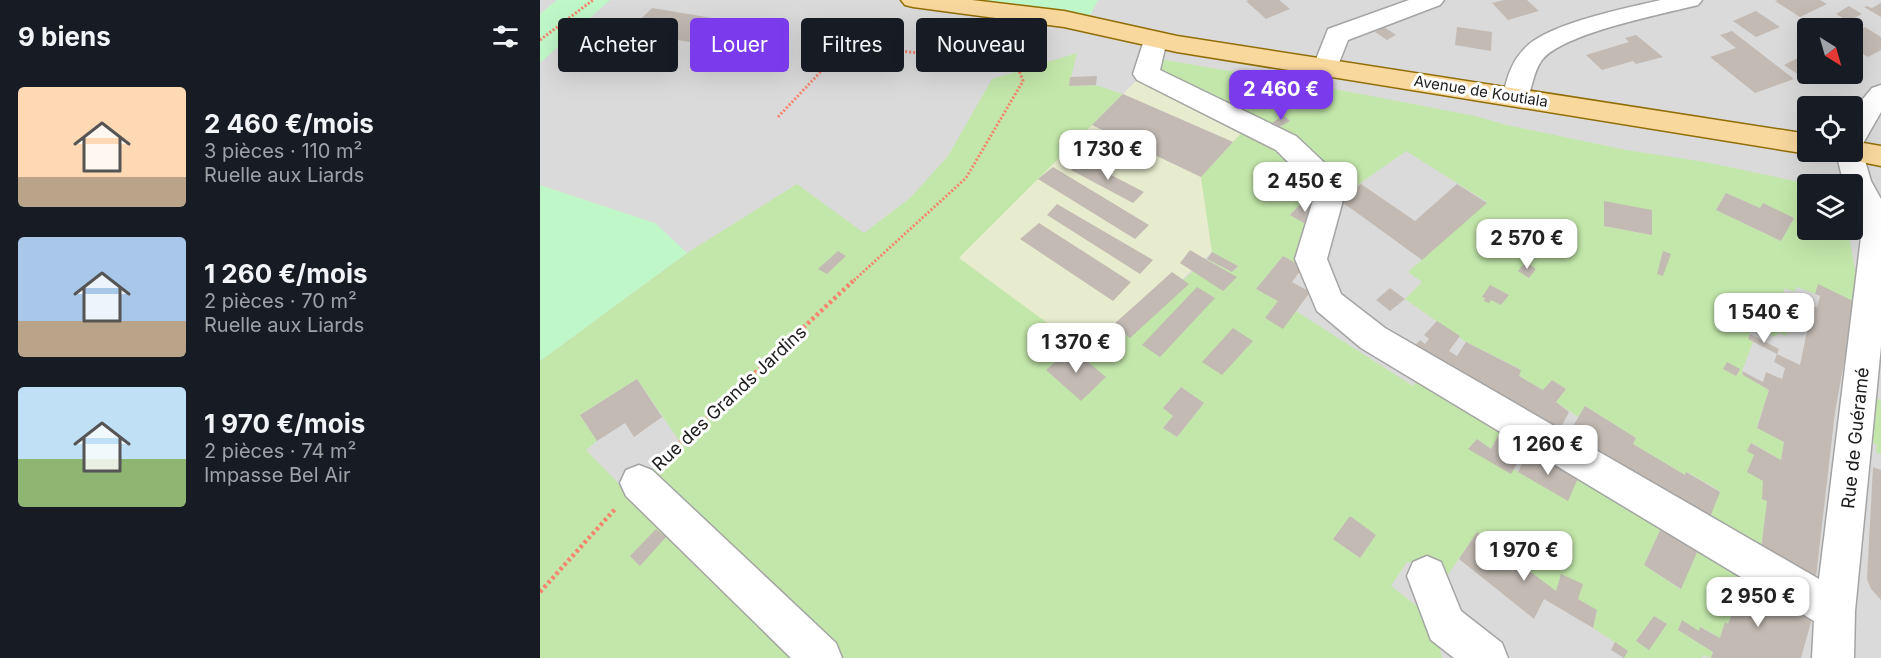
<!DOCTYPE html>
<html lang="fr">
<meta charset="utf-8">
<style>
body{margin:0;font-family:Inter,sans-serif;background:#20242c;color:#f1f3f6;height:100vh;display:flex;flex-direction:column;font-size:22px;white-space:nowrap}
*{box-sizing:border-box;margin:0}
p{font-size:20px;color:#9ea1a6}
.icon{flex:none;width:33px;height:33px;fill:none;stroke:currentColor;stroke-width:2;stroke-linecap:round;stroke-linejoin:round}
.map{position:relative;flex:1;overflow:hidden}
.panel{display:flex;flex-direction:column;background:#171b24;width:540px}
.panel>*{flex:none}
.guide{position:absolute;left:18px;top:18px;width:570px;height:54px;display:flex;gap:12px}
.needle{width:39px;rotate:143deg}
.tools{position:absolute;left:1257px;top:18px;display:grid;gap:12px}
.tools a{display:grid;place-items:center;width:66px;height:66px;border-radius:6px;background:#171b24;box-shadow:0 6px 24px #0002;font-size:30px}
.price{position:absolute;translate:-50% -51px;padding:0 14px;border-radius:12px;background:#fff;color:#222;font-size:20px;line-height:39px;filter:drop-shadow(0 2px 3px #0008)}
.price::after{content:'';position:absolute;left:50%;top:36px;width:18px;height:14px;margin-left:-9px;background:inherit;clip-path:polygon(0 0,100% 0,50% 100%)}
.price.active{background:#7c3aed;color:#fff}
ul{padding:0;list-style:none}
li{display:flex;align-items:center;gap:18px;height:150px;padding:0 18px}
li span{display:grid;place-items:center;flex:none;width:168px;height:120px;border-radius:6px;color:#555}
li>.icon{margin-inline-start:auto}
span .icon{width:72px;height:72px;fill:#fffc;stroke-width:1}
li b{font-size:26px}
h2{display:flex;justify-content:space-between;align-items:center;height:72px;padding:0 18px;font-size:26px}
.pill{padding:0 21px;border-radius:6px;background:#171b24;box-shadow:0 6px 24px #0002;font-size:21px;line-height:54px}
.pill.active{background:#7c3aed;color:#fff}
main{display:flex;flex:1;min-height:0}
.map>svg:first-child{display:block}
</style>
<main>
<section class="panel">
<h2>9 biens<svg class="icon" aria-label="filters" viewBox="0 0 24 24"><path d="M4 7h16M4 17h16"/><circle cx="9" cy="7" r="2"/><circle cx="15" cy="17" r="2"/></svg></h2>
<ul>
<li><span style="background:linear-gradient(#ffd9b3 75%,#b9a48a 0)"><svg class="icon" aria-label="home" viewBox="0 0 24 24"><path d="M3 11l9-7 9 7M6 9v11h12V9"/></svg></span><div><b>2 460 €/mois</b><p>3 pièces · 110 m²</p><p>Ruelle aux Liards</p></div></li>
<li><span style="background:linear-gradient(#a9c7e8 70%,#b9a48a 0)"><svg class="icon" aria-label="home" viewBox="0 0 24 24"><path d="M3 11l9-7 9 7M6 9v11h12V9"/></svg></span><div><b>1 260 €/mois</b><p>2 pièces · 70 m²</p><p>Ruelle aux Liards</p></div></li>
<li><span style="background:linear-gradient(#bfe0f5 60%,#8fb573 0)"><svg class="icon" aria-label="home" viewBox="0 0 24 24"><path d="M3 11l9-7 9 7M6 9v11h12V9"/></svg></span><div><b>1 970 €/mois</b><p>2 pièces · 74 m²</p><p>Impasse Bel Air</p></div></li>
</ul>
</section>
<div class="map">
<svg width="1341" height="658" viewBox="0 0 1341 658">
<rect width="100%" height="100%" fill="#eeebe3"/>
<path fill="#dbdada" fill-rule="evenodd" d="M0,0H398L547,21L558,0H1341V658H0ZM1268,28H1312V74H1268ZM1268,106H1312V152H1268ZM1268,184H1312V230H1268Z"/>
<path fill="#e8ecce" d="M598,79L703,131L693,142L583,94Z
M552,125L661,177L672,252L555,359L418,258Z"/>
<path fill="#c3e7aa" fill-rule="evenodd" d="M537,53L529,86L556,85L583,94L419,258L555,358L667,259L692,272L698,267L672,252L661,177L703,131L738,148L773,182L775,206L764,200L750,215L771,227L763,267L743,256L716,289L738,301L725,318L756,311L873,386L881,377L964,425L951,449L937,439L929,449L973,469L1028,500L1038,478L1122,526L1104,565L1140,589L1159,548L1217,582L1214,594L1202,587L1188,624L1185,623L1180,638L1161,627L1159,631L1142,621L1138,630L1173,652L1171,658L1163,655L1162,658H1084L1088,651L1053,628L1057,611L1018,587L1016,591L1010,588L937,532L905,579L883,564L867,562L851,586L886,613L895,630L902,658H0V361L147,253L257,184L324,233L370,198L408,156L452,79ZM97,379L140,442L89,494L46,450L57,441L40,415ZM641,387L664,403L637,437L623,428L633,416L623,408ZM836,535L820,558L793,539ZM1114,616L1127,624L1109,649L1096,641Z
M620,59L816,93L935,116L967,125L1086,150L1165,162L1269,184H1268V230H1308L1318,288L1315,302L1278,285L1275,294L1257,287L1254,292L1245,288L1243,293L1250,296L1244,310L1253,314L1246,336L1238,332L1236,337L1213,327L1208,339L1213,342L1202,371L1203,375L1229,390L1217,427L1244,442L1241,460L1212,443L1208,450L1214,455L1208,472L1223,481L1227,501L1220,558L1167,525L1180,491L1147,472L1145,475L1093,444L1096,438L1045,406L1038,417L1016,402L1026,389L1012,380L1003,390L979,376L980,369L926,342L865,299L882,282L868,272L947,202L866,151L798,199L771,155L739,127L750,121L743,115L732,123L621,74L616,71ZM1186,193L1220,208L1223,204L1254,218L1241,241L1176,210ZM1111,210L1112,235L1064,226Z
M1337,398L1341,401V454L1336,452L1337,445L1331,442Z"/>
<path fill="#c0f7c9" d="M17,0H70L0,63V14Z
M406,0H558L547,21Z
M0,185L115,223L147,253L0,361Z"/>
<path fill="#c2bab3" d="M709,0H739L750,9L726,19L706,1Z
M964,0H987L999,11L968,20L952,3Z
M1238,0H1280L1287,4L1260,17L1235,1Z
M1341,3V17L1324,7L1327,6L1332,8Z
M1309,6L1322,14L1308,21L1296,14Z
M112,8L209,24L187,48L88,32Z
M1216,11L1240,27L1216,37L1193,21Z
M844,27L856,35L847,40L835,32Z
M917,27L952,32L951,51L915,45Z
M1325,27L1341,37V50L1328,57L1312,48V34Z
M1192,31L1254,79L1215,93L1170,57L1196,48L1180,35Z
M1096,35L1123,57L1096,64L1093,61L1062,70L1046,55L1089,42L1085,38Z
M47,42L61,44L45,60L30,57Z
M1268,53V74H1285L1269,82L1244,65Z
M557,76L556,85L529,86L530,77Z
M583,94L693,142L661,177L552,125Z
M743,115L750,121L739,127L732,123Z
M542,160L604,192L593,203L531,170Z
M513,167L609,225L595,239L498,179Z
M821,184L875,221L917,184L947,203L882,260L798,199Z
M1186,193L1220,208L1223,203L1254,218L1241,241L1176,210Z
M764,200L775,206L771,227L750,215Z
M1064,201L1112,210V235L1064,226Z
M517,204L613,260L600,274L507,215Z
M499,223L591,282L573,301L480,239Z
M650,250L667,260L697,277L683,291L640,263Z
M298,251L306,256L287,274L278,269Z
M1123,251L1131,254L1123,276L1117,274Z
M672,252L698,266L692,272L667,259Z
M743,256L763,267L752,282L770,292L743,329L725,318L738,301L716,289Z
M986,262L996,269L989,278L978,271Z
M632,272L649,284L590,338L573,325Z
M1278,284L1315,302L1295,412L1275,586L1220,558L1227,501L1222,499L1223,481L1207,472L1214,455L1207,451L1211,443L1241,460L1244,442L1217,428L1229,390L1203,375L1202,371L1223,382L1226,372L1242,379L1245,368L1234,362L1237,354L1260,365L1269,322L1244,310L1250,296L1277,308L1280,296L1275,294Z
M950,285L969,295L961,305L951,300L949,303L944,301L945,298L942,297Z
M657,287L675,298L620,357L602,345Z
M850,288L865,299L850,311L836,300Z
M897,321L920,336L909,351L917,356L926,342L981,370L979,376L1003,390L1012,380L1026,389L1016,402L1029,412L1018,433L871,350L880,340L885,344L889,339L884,335Z
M693,328L713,341L682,375L662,362Z
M1210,334L1239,349L1237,354L1208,339Z
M531,348L566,377L541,401L506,370Z
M1187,362L1200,369L1196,376L1183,369Z
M97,379L122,417L94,437L85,423L57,441L40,415Z
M641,387L664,403L637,437L623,428L633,416L623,408Z
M1045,406L1096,438L1093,444L1145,475L1146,472L1180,492L1167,525L1027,436Z
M964,425L990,441L971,474L928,449L937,439L951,449Z
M988,451L1038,478L1028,501L978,472Z
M1333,467L1341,470V600L1331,589L1327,579Z
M810,516L836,535L820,558L793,539Z
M1122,526L1159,548L1141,589L1104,565Z
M116,529L126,537L100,566L90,556Z
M937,532L1016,591L1021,574L1043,584L1038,599L1057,610L1053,628L1004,599L994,619L919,559Z
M1217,582L1273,615L1261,658H1171L1173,652L1138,630L1142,620L1159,631L1160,627L1180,638L1185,622L1188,624L1202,587L1214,594Z
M1114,616L1127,624L1109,650L1096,641Z
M1075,642L1088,651L1084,658L1071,650Z"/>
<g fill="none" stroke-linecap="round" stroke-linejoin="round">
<defs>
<path id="street" d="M869,0H904L900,5L808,40L795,73L786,75L777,73L773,67L788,29Z
M1121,0H1162L1158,5C1123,14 1023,33 1002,60C992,73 993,90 985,103L976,106L967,103L963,97C966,79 972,60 986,47C1010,23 1087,8 1121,0Z
M615,32L624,34L627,40L620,70L756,136L791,169L803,200L787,259L801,294L845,328L1279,579L1323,221L1312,200V184H1304L1303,181L1296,152H1312V112L1332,88L1341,85V112L1321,147L1331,181L1341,199V346L1315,611L1314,658H1272L1274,621L821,348L777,311L755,259L773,200L768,182L736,150L597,80L593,74L606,34Z
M99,465L112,470L296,643L302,658H251L86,496L80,483L86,470Z
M887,556L901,562L921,611L962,643L968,658H914L891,640L867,576L873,562Z"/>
<path id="primary" d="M361,0H432L524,11L637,36L1268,134V152H1276L1268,154L637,52L524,27L373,7L365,5Z
M1312,141L1341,146V166L1302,158L1298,152H1312Z"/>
</defs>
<use href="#street" stroke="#a4a4a4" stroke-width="3"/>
<use href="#primary" stroke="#916d05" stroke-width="3"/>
<path stroke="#f5856d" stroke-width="3" stroke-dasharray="2 2" stroke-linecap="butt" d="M0,40L53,0
M238,117L287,65L344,49L413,57L432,29
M311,283L426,178L483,81L474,58L482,45"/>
<path stroke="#f5856d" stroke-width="4.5" stroke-dasharray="3 3" stroke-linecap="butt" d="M123,459L313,281
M0,592L76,508"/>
<use href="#street" fill="#fff" fill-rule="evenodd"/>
<use href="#primary" fill="#f8d89d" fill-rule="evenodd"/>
</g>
<g text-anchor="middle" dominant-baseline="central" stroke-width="6" stroke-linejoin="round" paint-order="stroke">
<g font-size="15" fill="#1d1d1d" stroke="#fff">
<text transform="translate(941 91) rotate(9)">Avenue de Koutiala</text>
</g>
<g font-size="18" fill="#1d1d1d" stroke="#fff">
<text transform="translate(189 398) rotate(-43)">Rue des Grands Jardins</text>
<text transform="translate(1315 438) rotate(-84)">Rue de Guéramé</text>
</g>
</g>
</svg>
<div class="tools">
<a><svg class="needle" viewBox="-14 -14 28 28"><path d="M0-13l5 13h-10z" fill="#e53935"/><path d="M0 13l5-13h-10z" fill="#9ea1a6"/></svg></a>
<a><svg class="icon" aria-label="locate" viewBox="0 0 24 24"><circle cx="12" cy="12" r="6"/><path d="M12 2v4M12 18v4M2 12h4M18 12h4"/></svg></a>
<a><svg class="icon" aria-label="layers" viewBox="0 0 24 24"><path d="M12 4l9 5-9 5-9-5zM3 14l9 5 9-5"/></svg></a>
</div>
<b class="price active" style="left:741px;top:121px">2 460 €</b>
<b class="price" style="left:568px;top:181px">1 730 €</b>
<b class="price" style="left:765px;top:213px">2 450 €</b>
<b class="price" style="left:987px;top:270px">2 570 €</b>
<b class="price" style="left:1224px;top:344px">1 540 €</b>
<b class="price" style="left:536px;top:374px">1 370 €</b>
<b class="price" style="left:1008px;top:476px">1 260 €</b>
<b class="price" style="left:984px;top:582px">1 970 €</b>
<b class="price" style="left:1218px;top:628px">2 950 €</b>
<div class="guide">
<a class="pill">Acheter</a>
<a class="pill active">Louer</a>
<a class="pill">Filtres</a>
<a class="pill">Nouveau</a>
</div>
</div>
</main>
